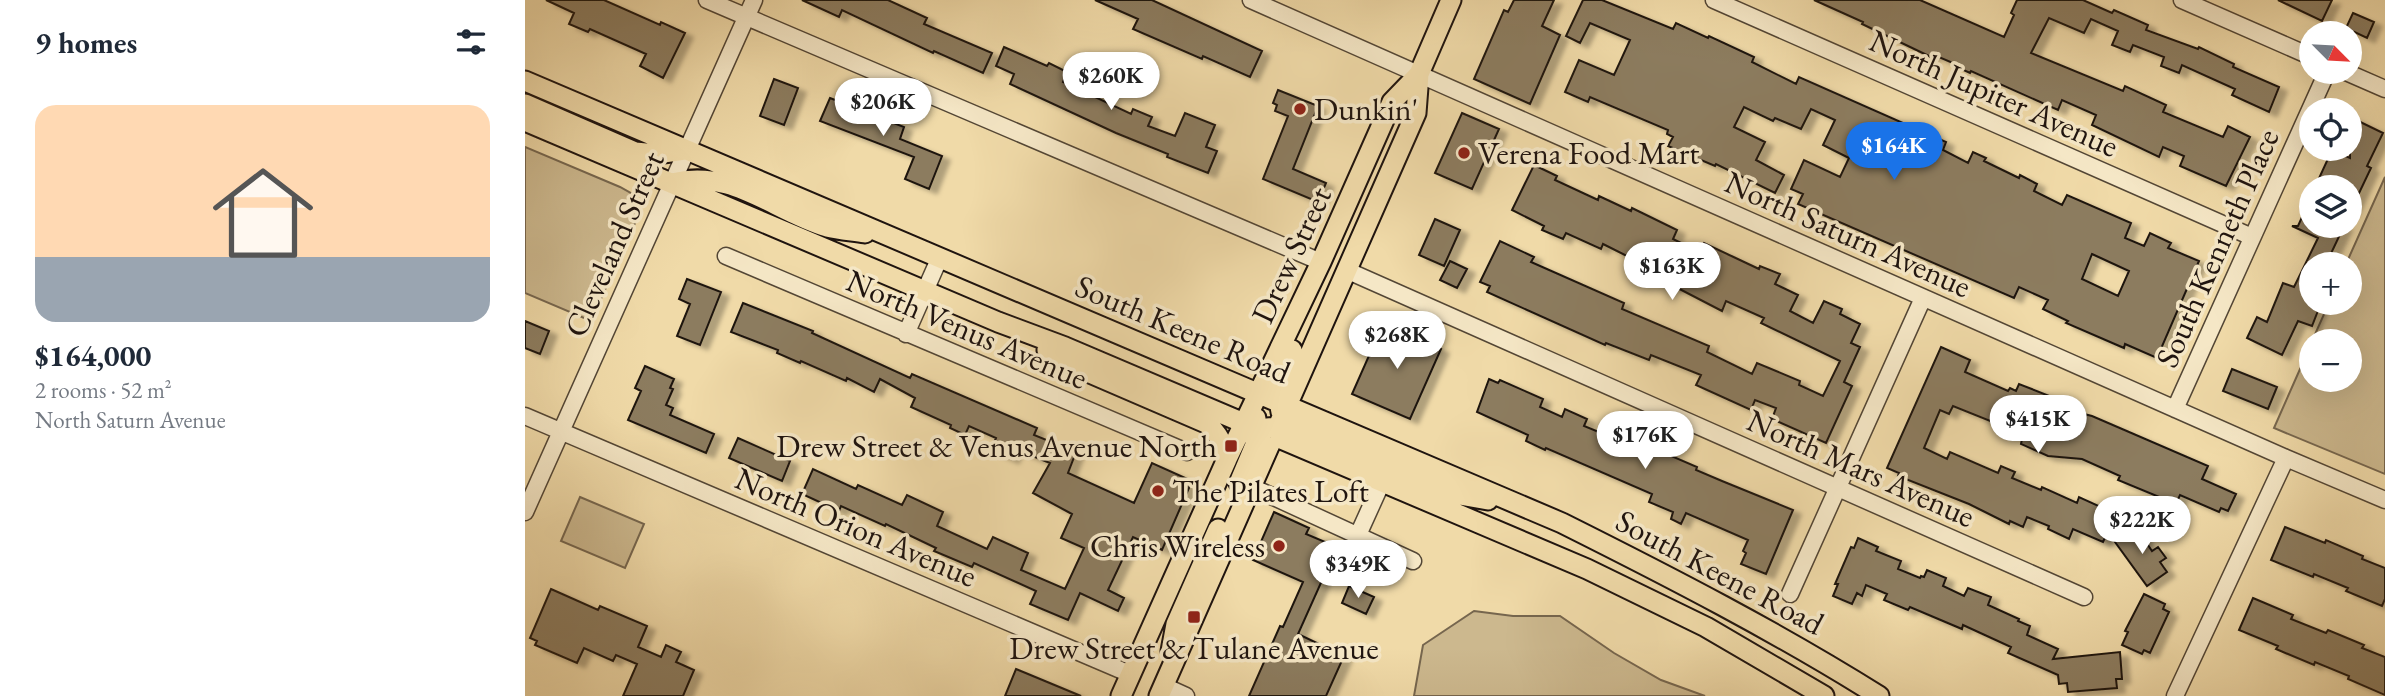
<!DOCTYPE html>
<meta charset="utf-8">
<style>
body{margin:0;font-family:"EB Garamond",serif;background:#f2f2f3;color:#1f2937;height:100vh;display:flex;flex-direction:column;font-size:26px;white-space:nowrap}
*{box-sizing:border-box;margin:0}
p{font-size:23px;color:#747a83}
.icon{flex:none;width:38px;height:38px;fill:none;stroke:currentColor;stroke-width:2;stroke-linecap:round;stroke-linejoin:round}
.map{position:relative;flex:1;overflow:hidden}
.drawer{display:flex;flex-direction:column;background:#fff;width:525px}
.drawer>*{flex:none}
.needle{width:46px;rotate:114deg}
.buttons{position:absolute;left:1774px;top:21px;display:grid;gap:14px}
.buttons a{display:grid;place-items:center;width:63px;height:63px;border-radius:50%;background:#fff;box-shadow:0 7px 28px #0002;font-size:35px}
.price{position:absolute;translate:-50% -60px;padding:0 16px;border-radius:24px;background:#fff;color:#222;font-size:23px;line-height:46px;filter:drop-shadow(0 2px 4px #0008)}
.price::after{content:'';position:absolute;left:50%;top:42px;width:21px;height:16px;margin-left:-10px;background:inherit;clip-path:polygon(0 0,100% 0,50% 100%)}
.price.current{background:#1a73e8;color:#fff}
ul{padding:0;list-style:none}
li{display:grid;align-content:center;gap:14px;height:371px;padding:0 35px}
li+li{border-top:2px solid #e0e1e3}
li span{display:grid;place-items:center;height:217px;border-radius:21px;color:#555}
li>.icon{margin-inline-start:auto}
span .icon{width:126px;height:126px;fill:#fffc;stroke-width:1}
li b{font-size:30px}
h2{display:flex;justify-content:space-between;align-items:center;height:84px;padding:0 35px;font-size:30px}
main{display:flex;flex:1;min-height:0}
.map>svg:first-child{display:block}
</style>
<main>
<section class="drawer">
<h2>9 homes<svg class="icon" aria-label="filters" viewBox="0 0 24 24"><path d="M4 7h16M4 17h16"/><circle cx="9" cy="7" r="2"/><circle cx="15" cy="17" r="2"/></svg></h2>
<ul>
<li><span style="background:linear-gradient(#ffd9b3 70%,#9aa5b1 0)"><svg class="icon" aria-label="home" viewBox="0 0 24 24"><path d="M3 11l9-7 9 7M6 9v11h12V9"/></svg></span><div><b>$164,000</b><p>2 rooms · 52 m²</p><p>North Saturn Avenue</p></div></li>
</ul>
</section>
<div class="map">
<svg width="1860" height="696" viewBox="0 0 1860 696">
<defs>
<filter id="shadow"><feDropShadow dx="8" dy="4.5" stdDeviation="2" flood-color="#0004"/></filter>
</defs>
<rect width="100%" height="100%" fill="#f0daa8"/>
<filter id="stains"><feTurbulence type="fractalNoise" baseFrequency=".00286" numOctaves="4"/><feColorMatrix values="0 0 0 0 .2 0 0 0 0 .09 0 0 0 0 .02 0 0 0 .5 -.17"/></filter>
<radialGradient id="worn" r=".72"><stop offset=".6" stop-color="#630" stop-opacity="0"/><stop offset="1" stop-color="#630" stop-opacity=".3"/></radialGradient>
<path fill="#ccb88e" stroke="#76664e" stroke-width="2" d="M0,147L95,187L111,196L113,208L111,221L66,321L0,293Z
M1860,177V474L1749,428L1787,342V380H1825V341H1787L1804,303H1825V264H1821Z
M55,497L119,524L100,568L36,541Z
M949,611L988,616H1035L1089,653L1136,680L1180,696H889L898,645Z"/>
<path fill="#8c7b5f" stroke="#1f140f" stroke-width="2" fill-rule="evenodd" filter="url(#shadow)" d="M21,0H79L135,25L136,22L160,33L138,78L115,66L121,54L65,29L63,32L44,24L49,13Z
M277,0H363L402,18L399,24L467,53L458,73L409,51L408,53L317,10L314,17Z
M570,0H627L737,51L725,77L678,56L677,59L608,29L613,19Z
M989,0H1029L1017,26L1035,35L1005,104L949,79L979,10L983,12Z
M1058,0H1077L1148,29L1151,23L1183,38L1184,36L1229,57L1227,62L1271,84L1274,77L1421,142L1418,150L1443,163L1448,152L1461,158L1459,161L1494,178L1495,175L1512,184L1509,191L1537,205L1542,195L1606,223L1600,238L1619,246L1625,233L1646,243L1643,248L1674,261L1632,358L1600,344L1599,348L1541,323L1543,321L1518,309L1523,300L1494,287L1489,298L1273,204L1278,194L1266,189L1279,160L1315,177L1324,158L1298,145L1310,120L1286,109L1276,129L1250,118L1248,121L1219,107L1209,127L1240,142L1231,160L1259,175L1250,193L1191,164L1190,166L1143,146L1148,137L1142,134L1143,130L1065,97L1063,102L1040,92L1054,60L1089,75L1105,40L1065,23L1055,43L1041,36ZM1567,254L1604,271L1593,296L1557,279Z
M1289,0H1395L1479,37L1489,15L1486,13L1492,0H1558L1587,13L1589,10L1623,25L1621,30L1673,49L1674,47L1709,64L1708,67L1754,87L1744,112L1707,95L1710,89L1657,65L1654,73L1636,66L1639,57L1608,45L1605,52L1587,45L1593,31L1566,19L1559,33L1524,18L1506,53L1598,91L1600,86L1641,105L1638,112L1698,137L1703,126L1725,137L1701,186L1655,166L1659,156L1638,147L1634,157L1567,125L1571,115L1537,100L1533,110L1446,71L1445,73L1434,68L1435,66L1407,54L1406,57L1337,24L1338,22Z
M1753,0H1807L1797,21Z
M1828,13L1849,22L1842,38L1821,28Z
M479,47L522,66L524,63L542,72L538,82L606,114L608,109L627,117L623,126L650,136L660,113L690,125L681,147L692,151L683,173L642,157L643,154L591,133L485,84L489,74L471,66Z
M249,79L273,88L259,125L235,116Z
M753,90L793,106L768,169L801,183L793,202L738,179L763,116L750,111L752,105L748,103Z
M305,98L379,127L375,139L417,156L404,189L380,179L389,157L295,121Z
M937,113L974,129L947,189L910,173Z
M1825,117L1858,133L1842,166L1846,168L1825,212V187H1790L1807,150L1825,158Z
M1009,165L1032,176L1030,180L1073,200L1074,196L1106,211L1107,208L1152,230L1148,239L1174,252L1179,243L1234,269L1235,266L1255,274L1250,284L1273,295L1265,311L1288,323L1299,301L1317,309L1315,314L1335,324L1326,343L1335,347L1319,382L1327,386L1301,443L1247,419L1251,408L1230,400L1226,410L1171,385L1176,375L1126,355L1124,360L1081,343L1080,345L962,292L965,286L955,282L975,241L1009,257L1006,262L1099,303L1097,309L1184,346L1182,352L1227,374L1232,363L1275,381L1274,385L1298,396L1315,361L1236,323L1239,318L1201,301L1197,311L1112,267L1114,262L1078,244L1076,249L1041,233L1038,239L1017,230L1019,226L987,210Z
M1787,195V226H1819L1801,264H1787V303H1796L1787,326L1773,321L1757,355L1722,338L1732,317L1742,322L1758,283L1769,287L1793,238L1767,226H1773Z
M910,219L935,230L919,266L894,255Z
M925,261L942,269L932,288L915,280Z
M162,279L196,292L175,345L152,336L165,304L154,299Z
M218,303L288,331L287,333L385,378L387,374L512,428L509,435L551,452L543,473L609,503L627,463L667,481L637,550L608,537L583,590L599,598L593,611L555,593L543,620L505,604L511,591L449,563L447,567L409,551L411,548L361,524L360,526L316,506L314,511L277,494L288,469L331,489L333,485L377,505L382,495L418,512L412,526L462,549L468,537L503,553L496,570L540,589L559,548L536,538L547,514L508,493L525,463L490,449L486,459L466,450L471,438L444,426L440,435L425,428L426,425L386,407L390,398L355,379L349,392L322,378L321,381L276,361L275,363L252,353L253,350L206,332Z
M0,321L24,331L15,354L0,348Z
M858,324L916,349L885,419L827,394Z
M1416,347L1445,360L1440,372L1483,391L1485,388L1491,391L1494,384L1532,399L1529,407L1532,408L1523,429L1544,439L1552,420L1556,422L1559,414L1567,416L1683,466L1677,479L1711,494L1703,511L1696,508L1694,512L1655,495L1651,504L1593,480L1595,476L1557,459L1523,456L1496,444L1498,434L1428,406L1424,414L1415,410L1399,448L1422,459L1425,452L1473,473L1476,466L1490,472L1487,478L1516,490L1517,487L1552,503L1554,497L1591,514L1578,542L1548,529L1544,539L1523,529L1524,526L1502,517L1498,527L1485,521L1484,524L1444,504L1373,476L1374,473L1362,468Z
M120,366L149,379L145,388L148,389L141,405L148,408L145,415L189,434L181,453L103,420L116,391L110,388Z
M1707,369L1752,387L1743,409L1698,391Z
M964,379L973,383L975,380L1018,399L1015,407L1037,417L1040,409L1062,419L1059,426L1081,435L1084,429L1172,467L1171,470L1197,481L1268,510L1241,574L1216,564L1221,553L1218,551L1223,540L1161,513L1156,524L1146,519L1148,512L1124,502L1127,494L1021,448L1020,450L1001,441L1003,435L952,412Z
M213,438L265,461L257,481L204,458Z
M749,512L784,528L781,534L812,547L773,634L819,656L801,696H724L755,626L758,627L778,582L728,560Z
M1611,527L1627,551L1633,547L1641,558L1635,562L1642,572L1622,586L1590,542Z
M1760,527L1800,543L1801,540L1838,556L1837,559L1860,568V599L1857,606L1821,591L1823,588L1789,574L1788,577L1746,560Z
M1333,538L1353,547L1351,551L1376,561L1373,569L1395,578L1396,576L1399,577L1402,570L1421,578L1418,586L1439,596L1443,588L1466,597L1463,605L1494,619L1493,621L1505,626L1502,635L1533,649L1528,659L1595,652L1597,679H1591L1592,688L1543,692L1542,683L1534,684L1533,675L1483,653L1486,647L1438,625L1437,629L1385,607L1383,610L1359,600L1362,594L1341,585L1337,596L1332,593L1327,604L1308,596L1313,584H1310L1326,547L1329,548Z
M824,586L849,597L841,614L817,603Z
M26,589L73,610L75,606L122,626L113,647L136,657L141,645L156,652L151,662L169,670L158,696H98L112,664L91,655L88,661L59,648L52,663L10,645L12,641L5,638Z
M1619,594L1640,604L1638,609L1644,612L1625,653L1619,650L1617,654L1597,645L1603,632L1600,631Z
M1728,598L1768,615L1766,619L1801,633L1803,630L1839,645L1837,648L1860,657V695L1823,679L1824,676L1790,662L1789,665L1751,649L1753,646L1714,630Z
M491,669L556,696H480Z"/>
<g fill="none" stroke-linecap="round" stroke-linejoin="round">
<defs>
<path id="minor" d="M182,0L796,262
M726,0L1761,458L1860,500
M1189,0L1727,237
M1657,0L1787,57
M1821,72L1860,89
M201,256L662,452
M821,270L1559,597
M381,334L415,257
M1650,409L1802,72
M0,416L605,674
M727,487L888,561
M0,512L229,0
M833,535L857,482
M1265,594L1398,298
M639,686L661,696
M1650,696L1761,458"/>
<path id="major" d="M0,81L1037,523C1145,577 1252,632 1354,696
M0,104L110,152L131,154L160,150
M0,121L473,322L540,347L1062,569L1181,627L1299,696
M147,183C207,168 247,210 302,227C314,230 328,231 340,233
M522,350L551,367L681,423C694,433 698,445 702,459
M756,412C751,391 758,370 767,350
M742,428L764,426L784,431L929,494L963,500
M714,483L730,445L731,418
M646,651L651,624L693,529
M596,696L702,459L796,262L867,102L894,74
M634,696L891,113L894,74L926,0"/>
</defs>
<use href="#minor" stroke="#534635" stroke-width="19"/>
<use href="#major" stroke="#1f140f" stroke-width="23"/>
<use href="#minor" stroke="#f5e7c6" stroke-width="16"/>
<use href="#major" stroke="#f0daa8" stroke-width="19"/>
</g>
<g fill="#8f2418" stroke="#f5e7c6" stroke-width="2.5">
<circle cx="775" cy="109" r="7"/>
<circle cx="939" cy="153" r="7"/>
<rect x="699" y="439" width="14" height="14" rx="3.5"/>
<circle cx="633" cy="491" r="7"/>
<circle cx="754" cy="546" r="7"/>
<rect x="662" y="610" width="14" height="14" rx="3.5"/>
</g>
<g text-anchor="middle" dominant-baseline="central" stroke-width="7" stroke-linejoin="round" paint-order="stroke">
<g font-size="32" fill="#1f140f" stroke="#f5e7c6">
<text transform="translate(1469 93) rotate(24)">North Jupiter Avenue</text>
<text transform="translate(1323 234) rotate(24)">North Saturn Avenue</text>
<text transform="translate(89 244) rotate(-66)">Cleveland Street</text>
<text transform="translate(1692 248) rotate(-66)">South Kenneth Place</text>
<text transform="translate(766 255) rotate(-65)">Drew Street</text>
<text transform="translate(442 329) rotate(23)">North Venus Avenue</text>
<text transform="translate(658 329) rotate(23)">South Keene Road</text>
<text transform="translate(1336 468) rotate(24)">North Mars Avenue</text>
<text transform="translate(331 527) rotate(23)">North Orion Avenue</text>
<text transform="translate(1195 572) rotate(28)">South Keene Road</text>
</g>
<g font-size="32" fill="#1f140f" stroke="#f5e7c6" text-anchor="start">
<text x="789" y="109">Dunkin'</text>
<text x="953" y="153">Verena Food Mart</text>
<text x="692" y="446" text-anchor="end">Drew Street &amp; Venus Avenue North</text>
<text x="647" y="491">The Pilates Loft</text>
<text x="740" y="546" text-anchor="end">Chris Wireless</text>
<text x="669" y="648" text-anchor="middle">Drew Street &amp; Tulane Avenue</text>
</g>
</g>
<rect width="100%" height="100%" filter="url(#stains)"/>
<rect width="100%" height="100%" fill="url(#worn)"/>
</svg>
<div class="buttons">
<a><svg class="needle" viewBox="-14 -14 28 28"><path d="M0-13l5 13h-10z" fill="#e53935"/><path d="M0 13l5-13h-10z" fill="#747a83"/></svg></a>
<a><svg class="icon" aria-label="locate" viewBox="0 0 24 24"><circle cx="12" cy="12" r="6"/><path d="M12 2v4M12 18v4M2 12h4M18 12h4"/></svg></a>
<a><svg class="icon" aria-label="layers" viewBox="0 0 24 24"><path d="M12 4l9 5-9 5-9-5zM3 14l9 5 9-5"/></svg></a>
<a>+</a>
<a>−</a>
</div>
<b class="price" style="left:586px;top:112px">$260K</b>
<b class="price" style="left:358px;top:138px">$206K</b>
<b class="price current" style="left:1369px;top:182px">$164K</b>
<b class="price" style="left:1147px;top:302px">$163K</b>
<b class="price" style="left:872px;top:371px">$268K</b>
<b class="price" style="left:1513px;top:455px">$415K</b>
<b class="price" style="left:1120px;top:471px">$176K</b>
<b class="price" style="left:1617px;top:556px">$222K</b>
<b class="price" style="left:833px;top:600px">$349K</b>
</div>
</main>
